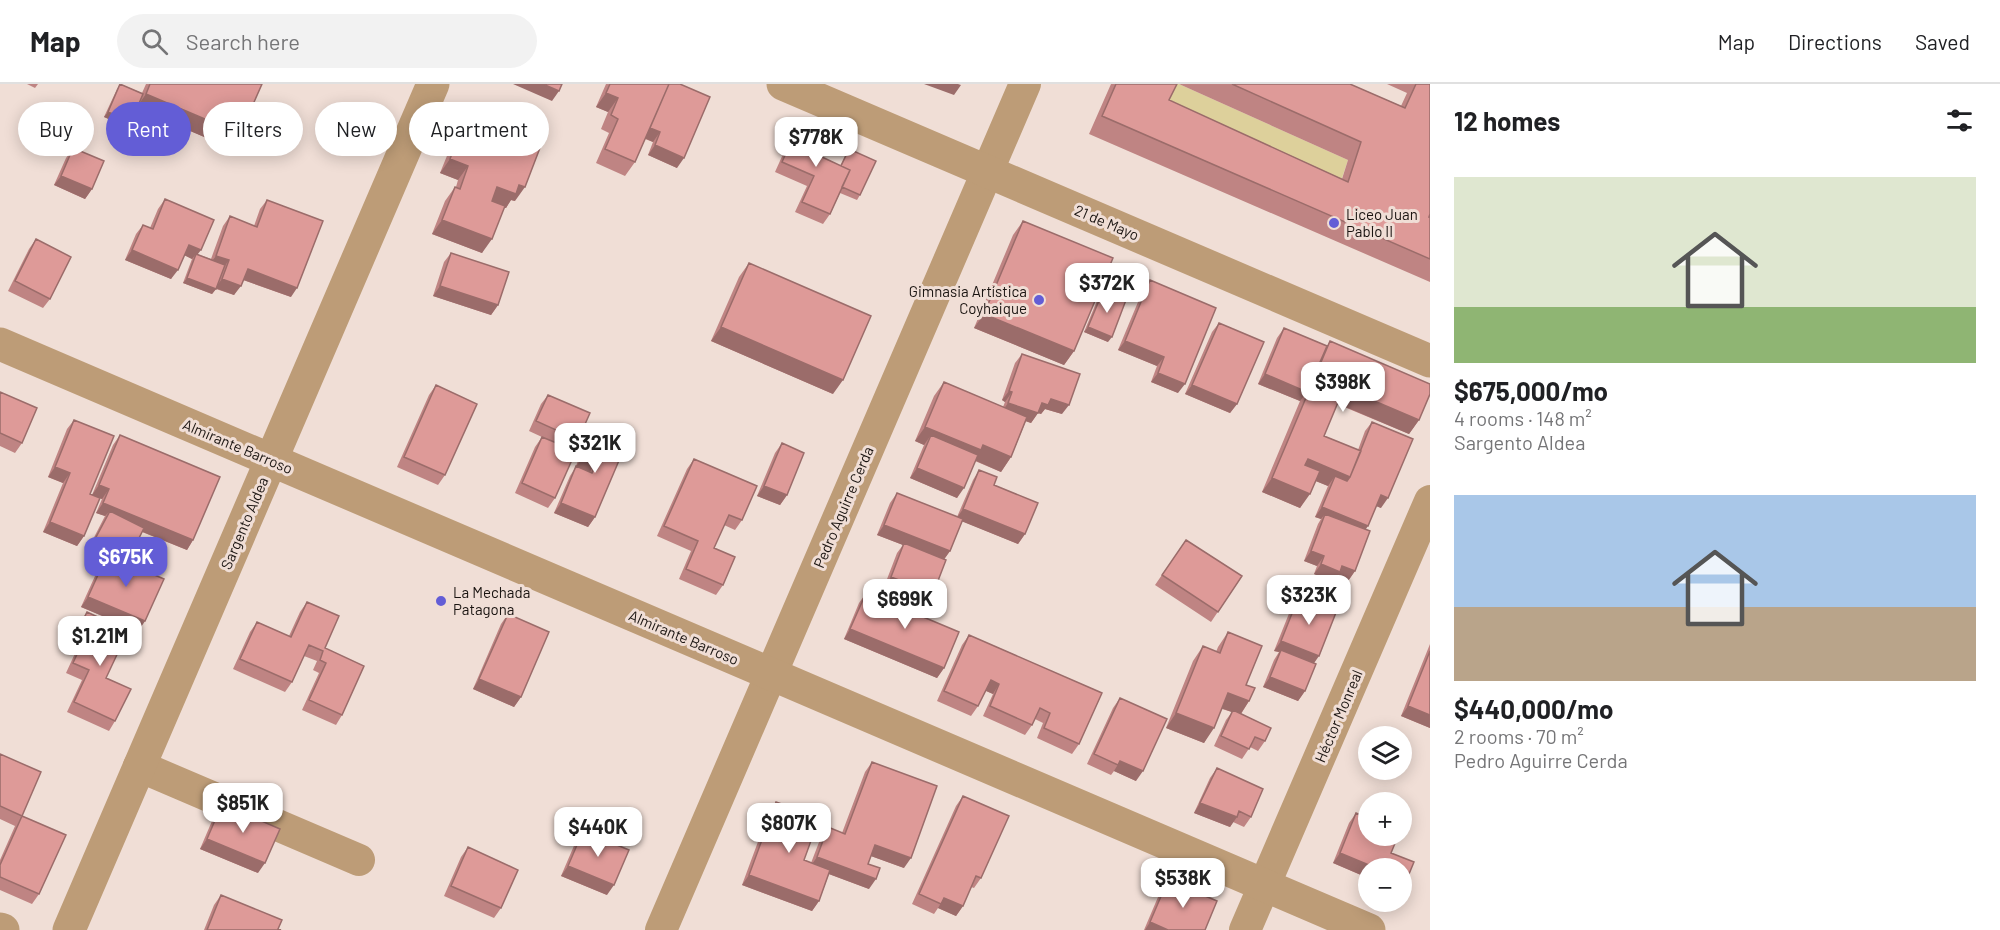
<!DOCTYPE html>
<meta charset="utf-8">
<style>
body{margin:0;font-family:Barlow,sans-serif;background:#f2f2f2;color:#202124;height:100vh;display:flex;flex-direction:column;font-size:22px;white-space:nowrap}
*{box-sizing:border-box;margin:0}
p{font-size:20px;color:#757577}
.icon{flex:none;width:33px;height:33px;fill:none;stroke:currentColor;stroke-width:2;stroke-linecap:round;stroke-linejoin:round}
.map{position:relative;flex:1;overflow:hidden}
.sheet{display:flex;flex-direction:column;background:#fff;width:570px}
.sheet>*{flex:none}
.banner{position:absolute;left:18px;top:18px;width:570px;height:54px;display:flex;gap:12px}
.buttons{position:absolute;left:1358px;top:642px;display:grid;gap:12px}
.buttons a{display:grid;place-items:center;width:54px;height:54px;border-radius:50%;background:#fff;box-shadow:0 3px 15px #0003;font-size:30px}
.price{position:absolute;translate:-50% -51px;padding:0 14px;border-radius:12px;background:#fff;color:#222;font-size:20px;line-height:39px;filter:drop-shadow(0 2px 3px #0008)}
.price::after{content:'';position:absolute;left:50%;top:36px;width:18px;height:14px;margin-left:-9px;background:inherit;clip-path:polygon(0 0,100% 0,50% 100%)}
.price.active{background:#635dd6;color:#fff}
ul{padding:0;list-style:none}
li{display:grid;align-content:center;gap:12px;height:318px;padding:0 24px}
li span{display:grid;place-items:center;height:186px;border-radius:0px;color:#555}
li>.icon{margin-inline-start:auto}
span .icon{width:108px;height:108px;fill:#fffc;stroke-width:1}
li b{font-size:26px}
h2{display:flex;justify-content:space-between;align-items:center;height:72px;padding:0 24px;font-size:26px}
.pill{padding:0 21px;border-radius:27px;background:#fff;box-shadow:0 3px 15px #0003;font-size:21px;line-height:54px}
.pill.active{background:#635dd6;color:#fff}
header{display:flex;align-items:center;gap:36px;box-sizing:border-box;height:84px;padding:0 30px;background:#fff;border-bottom:2px solid #e0e0e0}
header strong{font-size:28px}
nav{display:flex;gap:33px;margin-inline-start:auto;font-size:21px}
.search{width:420px;height:54px;background:#f2f2f2;display:flex;align-items:center;gap:15px;box-sizing:border-box;padding:0 21px;border-radius:33px;color:#757577;font-size:22px}
main{display:flex;flex:1;min-height:0}
.map>svg:first-child{display:block}
</style>
<header>
<strong>Map</strong>
<div class="search"><svg class="icon" aria-label="search" viewBox="0 0 24 24"><circle cx="10" cy="10" r="6"/><path d="M15 15l6 6"/></svg>Search here</div>
<nav><a>Map</a><a>Directions</a><a>Saved</a></nav>
</header>
<main>
<div class="map">
<svg width="1430" height="846" viewBox="0 0 1430 846">
<rect width="100%" height="100%" fill="#f0ded6"/>
<path fill="#ddd09b" d="M1172,0H1179L1348,76L1335,115L1157,34Z"/>
<g fill="none" stroke-linecap="round" stroke-linejoin="round">
<path stroke="#bd9c77" stroke-width="32" d="M139,682L359,776
M661,846L1025,0
M1245,846L1430,417"/>
<path stroke="#bd9c77" stroke-width="33" d="M783,0L1430,277
M0,260L1369,846
M0,845L3,846
M69,846L433,0"/>
</g>
<path fill="#bf8483" d="M27,0H38L35,4Z
M120,0L142,9L146,0H262L241,39L230,34L216,58L137,24L131,38L127,43L104,33L117,5Z
M606,0H680L677,84L648,71L653,58L645,55L635,78L625,92L596,79L609,49L601,45L608,28L596,23Z
M1111,0H1177L1169,16L1342,95L1348,76L1179,0H1350L1401,22L1407,9L1387,0H1430L1429,133H1430V198L1089,50Z
M474,29L515,117L511,116L506,124H504L482,169L432,150L445,117L455,103H456L458,96L440,89L453,57L462,43H464Z
M799,40L822,73L840,82L849,65L860,111L857,116L840,109L830,130L823,140L795,128L807,102L775,88L792,50Z
M73,64L92,105L85,115L54,101L66,74Z
M165,115L197,170L211,175L223,142L230,132L254,142L260,125L267,116L291,213L243,196L234,211L216,205L212,210L183,199L192,175L184,171L171,195L125,176L136,150L143,141L150,144L158,125Z
M1023,137L1074,267L1064,281L974,244L1013,151Z
M36,155L50,215L43,224L8,207L29,165Z
M451,169L498,221L491,231L433,212L444,178Z
M749,179L833,310L711,257L739,193Z
M1150,196L1178,309L1151,298L1157,282L1118,266L1143,206Z
M1103,207L1108,258L1084,248L1099,212Z
M1219,239L1237,320L1230,329L1185,310L1212,248Z
M1284,244L1327,262L1330,257L1419,336L1409,350L1337,320L1324,352L1358,366L1365,347L1372,338L1381,424L1376,422L1365,445L1355,487L1348,497L1337,492L1333,498L1314,490L1317,482L1304,477L1318,440L1321,435L1315,433L1328,402L1316,397L1300,424L1262,408L1300,317L1258,300L1277,254Z
M1022,270L1062,330L1045,325L1041,330L1038,329L1031,339L1026,337L1011,373L1001,388L975,377L957,414L910,394L924,361L915,357L934,312L944,298L1003,323L1005,318L1002,316L1015,279Z
M436,301L445,391L438,401L397,383L429,311Z
M0,308L22,359L15,369L0,362Z
M548,311L578,356L571,365L555,414L548,424L515,409L535,363L542,353L529,347L541,320Z
M74,336L90,410L84,452L77,462L43,448L63,399L48,393L67,345Z
M610,345L595,433L588,443L554,429L570,392L575,384L584,363L591,353L602,358Z
M120,351L193,456L187,466L142,448L126,479L145,537L138,547L81,523L100,481L104,475L87,467L105,432L96,429L102,415L92,411L113,361Z
M782,359L787,411L780,421L757,412L775,369Z
M694,375L742,436L735,446L724,441L714,464L723,501L716,511L679,495L691,467L657,452L687,385Z
M979,386L994,401L1025,450L1018,460L962,437L950,467L944,475L931,515L924,525L894,513L897,508L884,503L897,469L903,461L877,451L890,419L897,409L957,433L973,396Z
M1186,456L1242,492L1211,538L1155,501Z
M866,509L944,584L937,594L844,555L859,519Z
M1299,512L1314,579L1305,607L1298,617L1263,603L1274,576L1279,568L1274,567L1292,522Z
M307,518L325,564L342,631L336,641L302,626L319,589L313,586L317,577L304,572L292,598L285,608L233,585L250,548L257,538L289,552L300,528Z
M87,528L106,594L115,637L109,647L67,628L82,596L66,589L77,565L69,561L80,538Z
M508,530L521,613L514,623L473,605L501,540Z
M1228,548L1246,601L1249,617L1241,630L1265,657L1258,667L1250,663L1242,675L1214,662L1226,636L1232,628L1222,625L1204,659L1166,644L1193,577L1203,562L1216,568L1218,563Z
M969,551L1102,609L1079,660L1072,670L1037,654L1043,639L1035,635L1032,641L1025,651L983,632L993,610L986,607L978,622L971,632L937,617L962,561Z
M1430,560V644L1401,632Z
M1120,614L1136,697L1114,687L1111,691L1087,680L1113,624Z
M0,670L22,732L39,810L32,820L0,806V776L15,742L0,735Z
M872,678L904,784L871,772L868,780L869,805L829,790L819,817L812,827L742,801L769,728L776,718L805,739L804,776L811,779L821,753L828,743L842,749L865,688Z
M1217,684L1251,733L1244,743L1233,738L1230,743L1194,729L1210,694Z
M963,712L981,794L974,804L971,803L963,822L956,832L938,824L934,830L912,820L956,722Z
M222,720L258,789L200,765L215,730Z
M1356,729L1401,784H1368V794L1333,779L1349,739Z
M583,747L607,811L561,792L576,757Z
M468,763L501,824L494,834L444,812L461,773Z
M1168,796L1205,846H1144L1161,806Z
M221,811L278,845L281,846H204L214,821Z"/>
<path fill="#9b6c6a" d="M513,0H543L559,7L552,17Z
M924,0H958L961,1L954,11Z
M606,9L618,14L608,28L596,23Z
M146,10L226,44L216,58L136,24Z
M237,19L251,25L241,39L227,33Z
M108,28L131,38L127,43L104,33Z
M649,43L660,48L653,58L642,53Z
M655,61L684,74L677,84L648,71Z
M450,75L468,82L458,96L440,89Z
M61,92L92,105L85,115L54,101Z
M519,101L525,103L515,117L511,116L506,124L487,117L497,103Z
M442,136L492,155L482,169L432,150Z
M189,161L201,166L194,175L196,170L192,175L182,170Z
M132,166L178,186L171,195L125,176Z
M216,172L229,176L222,186L209,181Z
M248,185L297,204L291,213L241,195Z
M187,194L216,205L212,210L183,199Z
M222,195L241,202L234,211L215,204Z
M440,202L498,221L491,231L433,212Z
M984,230L1074,267L1064,281L974,244Z
M721,243L843,296L833,310L711,257Z
M1088,243L1112,253L1108,258L1084,248Z
M1125,257L1164,273L1157,282L1118,266Z
M1158,289L1185,300L1178,309L1151,298Z
M1265,290L1307,308L1300,317L1258,300Z
M1192,301L1237,320L1230,329L1185,310Z
M1344,304L1419,336L1409,350L1334,318Z
M1009,307L1012,308L1005,318L1002,316Z
M1051,315L1069,321L1062,330L1045,325L1041,330L1038,329L1031,339L1001,329L1008,319H1042Z
M925,343L983,361L1011,373L1001,388L974,376L931,351L924,361L915,357Z
M582,374L596,379L589,389L575,384Z
M1308,375L1350,393L1340,407L1335,392L1328,402L1298,390Z
M55,383L70,389L63,399L48,393Z
M917,384L964,404L957,414L910,394Z
M1272,394L1310,410L1300,424L1262,408Z
M99,401L109,405L102,415L92,411Z
M764,402L787,411L780,421L757,412Z
M1381,411L1388,414L1381,424L1374,421Z
M103,419L193,456L187,466L106,433L110,427L105,432L96,429Z
M561,419L595,433L588,443L554,429Z
M1322,423L1368,442L1361,452L1325,430L1321,435L1315,433Z
M963,425L1025,450L1018,460L956,435Z
M50,438L84,452L77,462L43,448Z
M884,441L950,467L943,477L904,459L903,461L877,451Z
M1311,467L1324,472L1317,482L1304,477Z
M1321,480L1342,482L1355,487L1348,497L1337,492L1333,498L1314,490Z
M891,493L904,498L897,508L884,503Z
M901,503L931,515L924,525L894,513Z
M88,513L145,537L138,547L81,523Z
M850,545L944,584L937,594L844,555Z
M1281,557L1319,572L1312,582L1281,566L1279,568L1274,567Z
M1270,593L1305,607L1298,617L1263,603Z
M479,595L521,613L514,623L473,605Z
M991,596L999,600L993,610L984,606Z
M1228,609L1249,617L1240,631L1218,623Z
M1408,622L1430,631V644L1401,632Z
M1176,629L1214,644L1204,659L1166,644Z
M1120,677L1143,687L1136,697L1114,687Z
M1200,719L1237,733L1230,743L1194,729Z
M207,755L265,779L258,789L200,765Z
M875,761L911,774L904,784L868,771Z
M1340,769L1376,784H1368V794L1333,779Z
M817,773L876,795L869,805L810,783Z
M568,782L614,801L607,811L561,792Z
M749,791L819,817L812,827L742,801Z
M944,814L963,822L956,832L938,824Z
M1150,838L1168,846H1145Z"/>
<path fill="#de9a98" stroke="#9b6c6a" stroke-width="1.5" d="M120,0L143,10L131,38L108,28Z
M150,0H262L251,25L237,19L226,44L146,10Z
M543,0H562L559,7Z
M610,0H669L635,78L605,65L618,35L611,31L618,14L606,9Z
M669,0H680L710,13L684,74L655,61L660,48L650,44Z
M1116,0H1177L1169,16L1348,98L1361,58L1232,0H1350L1405,24L1416,0H1430V130L1429,133H1430V175L1102,32Z
M474,29L543,56L525,103L519,101L516,110L497,103L492,117L505,122L492,155L442,136L455,103L460,105L468,82L450,75L462,43L468,45Z
M799,40L830,54L822,73L850,86L830,130L802,118L814,92L782,78Z
M73,64L104,77L92,105L61,92Z
M849,65L876,77L860,111L842,103L850,86L841,82Z
M165,115L214,136L201,166L189,161L178,186L132,166L143,141L153,145Z
M267,116L323,137L297,204L248,185L241,202L222,195L229,176L216,172L230,132L257,143Z
M1023,137L1113,174L1074,267L984,230Z
M36,155L71,173L50,215L15,197Z
M451,169L509,188L498,221L440,202Z
M196,170L225,181L216,205L187,194Z
M749,179L871,232L843,296L721,243Z
M1150,196L1216,224L1185,300L1158,289L1164,273L1125,257Z
M1103,207L1126,216L1112,253L1088,243Z
M1219,239L1264,258L1237,320L1192,301Z
M1284,244L1327,262L1307,308L1265,290Z
M1330,257L1430,300V310L1419,336L1344,304L1324,352L1361,367L1350,393L1308,375L1305,381L1320,387L1310,410L1272,394Z
M1022,270L1080,290L1069,321L1051,315L1048,321L1042,319L1038,329L1008,319L1012,308L1009,307Z
M944,298L1027,333L1011,373L983,361L981,366L925,343Z
M436,301L477,320L445,391L404,373Z
M0,308L37,324L22,359L0,349Z
M548,311L590,329L578,356L536,337Z
M74,336L114,352L90,410L100,414L84,452L50,438L70,389L55,383Z
M1372,338L1413,355L1388,414L1381,411L1368,442L1322,423L1335,392L1347,397L1350,393Z
M610,345L629,353L595,433L561,419L576,382L592,389L596,379L582,374L591,353L604,359Z
M120,351L220,393L193,456L103,419L109,405L99,401Z
M931,351L978,371L964,404L917,384Z
M542,353L576,367L555,414L522,399Z
M782,359L804,369L787,411L764,402Z
M694,375L757,402L742,436L729,431L714,464L735,473L723,501L686,485L698,457L664,442Z
M979,386L997,393L994,401L1038,419L1025,450L963,425Z
M897,409L963,435L950,467L884,441Z
M110,427L144,444L129,474L94,457Z
M1325,430L1370,447L1355,487L1342,482L1340,488L1321,480L1324,472L1311,467Z
M1186,456L1242,492L1218,528L1162,491Z
M904,459L946,476L931,515L901,503L904,498L891,493Z
M107,471L164,495L145,537L88,513Z
M866,509L959,548L944,584L850,545Z
M1299,512L1337,526L1319,572L1281,557Z
M307,518L339,532L325,564L364,582L342,631L309,616L326,579L320,576L323,567L309,561L292,598L240,575L257,538L291,553Z
M87,528L128,547L106,594L131,605L115,637L74,618L89,586L73,579L84,555L76,551Z
M508,530L549,548L521,613L479,595Z
M1228,548L1262,562L1246,601L1255,604L1249,617L1228,609L1214,644L1176,629L1203,562L1220,569Z
M969,551L1102,609L1079,660L1044,644L1050,629L1040,624L1032,641L990,622L999,600L991,596L978,622L944,607Z
M1281,566L1316,580L1305,607L1270,593Z
M1430,567V631L1408,622Z
M1120,614L1167,635L1143,687L1120,677L1118,681L1094,670Z
M1233,626L1271,644L1265,657L1255,653L1249,665L1221,652Z
M0,670L41,688L22,732L0,722Z
M872,678L937,702L911,774L875,761L868,780L880,784L876,795L817,773L828,743L845,750Z
M1217,684L1263,705L1251,733L1239,727L1237,733L1200,719Z
M963,712L1009,732L981,794L976,792L963,822L944,814L941,820L919,810Z
M776,718L809,730L805,739L816,743L804,776L830,786L819,817L749,791Z
M222,720L280,745L265,779L207,755Z
M1356,729L1368,734V752H1398L1391,769L1414,778L1404,802L1401,801V784H1376L1340,769Z
M22,732L66,751L39,810L0,793V781Z
M583,747L629,766L614,801L568,782Z
M468,763L518,786L501,824L451,802Z
M1168,796L1217,817L1205,846H1168L1150,838Z
M221,811L282,836L278,845L281,846H207Z"/>
<g fill="#635dd6" stroke="#f0ded6" stroke-width="2">
<circle cx="1334" cy="139" r="6"/>
<circle cx="1039" cy="216" r="6"/>
<circle cx="441" cy="517" r="6"/>
</g>
<g text-anchor="middle" dominant-baseline="central" stroke-width="6" stroke-linejoin="round" paint-order="stroke">
<g font-size="15" fill="#1a1411" stroke="#f0ded6" text-anchor="start">
<text x="1346" y="130">Liceo Juan<tspan x="1346" dy="17">Pablo II</tspan></text>
<text x="1027" y="207" text-anchor="end">Gimnasia Artística<tspan x="1027" dy="17">Coyhaique</tspan></text>
<text x="453" y="508">La Mechada<tspan x="453" dy="17">Patagona</tspan></text>
</g>
<g font-size="15" fill="#1a1411" stroke="#f0ded6">
<text transform="translate(1107 138) rotate(23)">21 de Mayo</text>
<text transform="translate(238 362) rotate(23)">Almirante Barroso</text>
<text transform="translate(843 423) rotate(-67)">Pedro Aguirre Cerda</text>
<text transform="translate(244 439) rotate(-67)">Sargento Aldea</text>
<text transform="translate(684 553) rotate(23)">Almirante Barroso</text>
<text transform="translate(1338 632) rotate(-67)">Héctor Monreal</text>
</g>
</g>
</svg>
<div class="buttons">
<a><svg class="icon" aria-label="layers" viewBox="0 0 24 24"><path d="M12 4l9 5-9 5-9-5zM3 14l9 5 9-5"/></svg></a>
<a>+</a>
<a>−</a>
</div>
<b class="price" style="left:816px;top:84px">$778K</b>
<b class="price" style="left:1107px;top:230px">$372K</b>
<b class="price" style="left:1343px;top:329px">$398K</b>
<b class="price" style="left:595px;top:390px">$321K</b>
<b class="price active" style="left:126px;top:504px">$675K</b>
<b class="price" style="left:1309px;top:542px">$323K</b>
<b class="price" style="left:905px;top:546px">$699K</b>
<b class="price" style="left:100px;top:583px">$1.21M</b>
<b class="price" style="left:243px;top:750px">$851K</b>
<b class="price" style="left:789px;top:770px">$807K</b>
<b class="price" style="left:598px;top:774px">$440K</b>
<b class="price" style="left:1183px;top:825px">$538K</b>
<div class="banner">
<a class="pill">Buy</a>
<a class="pill active">Rent</a>
<a class="pill">Filters</a>
<a class="pill">New</a>
<a class="pill">Apartment</a>
</div>
</div>
<section class="sheet">
<h2>12 homes<svg class="icon" aria-label="filters" viewBox="0 0 24 24"><path d="M4 7h16M4 17h16"/><circle cx="9" cy="7" r="2"/><circle cx="15" cy="17" r="2"/></svg></h2>
<ul>
<li><span style="background:linear-gradient(#dfe7d0 70%,#8fb573 0)"><svg class="icon" aria-label="home" viewBox="0 0 24 24"><path d="M3 11l9-7 9 7M6 9v11h12V9"/></svg></span><div><b>$675,000/mo</b><p>4 rooms · 148 m²</p><p>Sargento Aldea</p></div></li>
<li><span style="background:linear-gradient(#a9c7e8 60%,#b9a48a 0)"><svg class="icon" aria-label="home" viewBox="0 0 24 24"><path d="M3 11l9-7 9 7M6 9v11h12V9"/></svg></span><div><b>$440,000/mo</b><p>2 rooms · 70 m²</p><p>Pedro Aguirre Cerda</p></div></li>
</ul>
</section>
</main>
